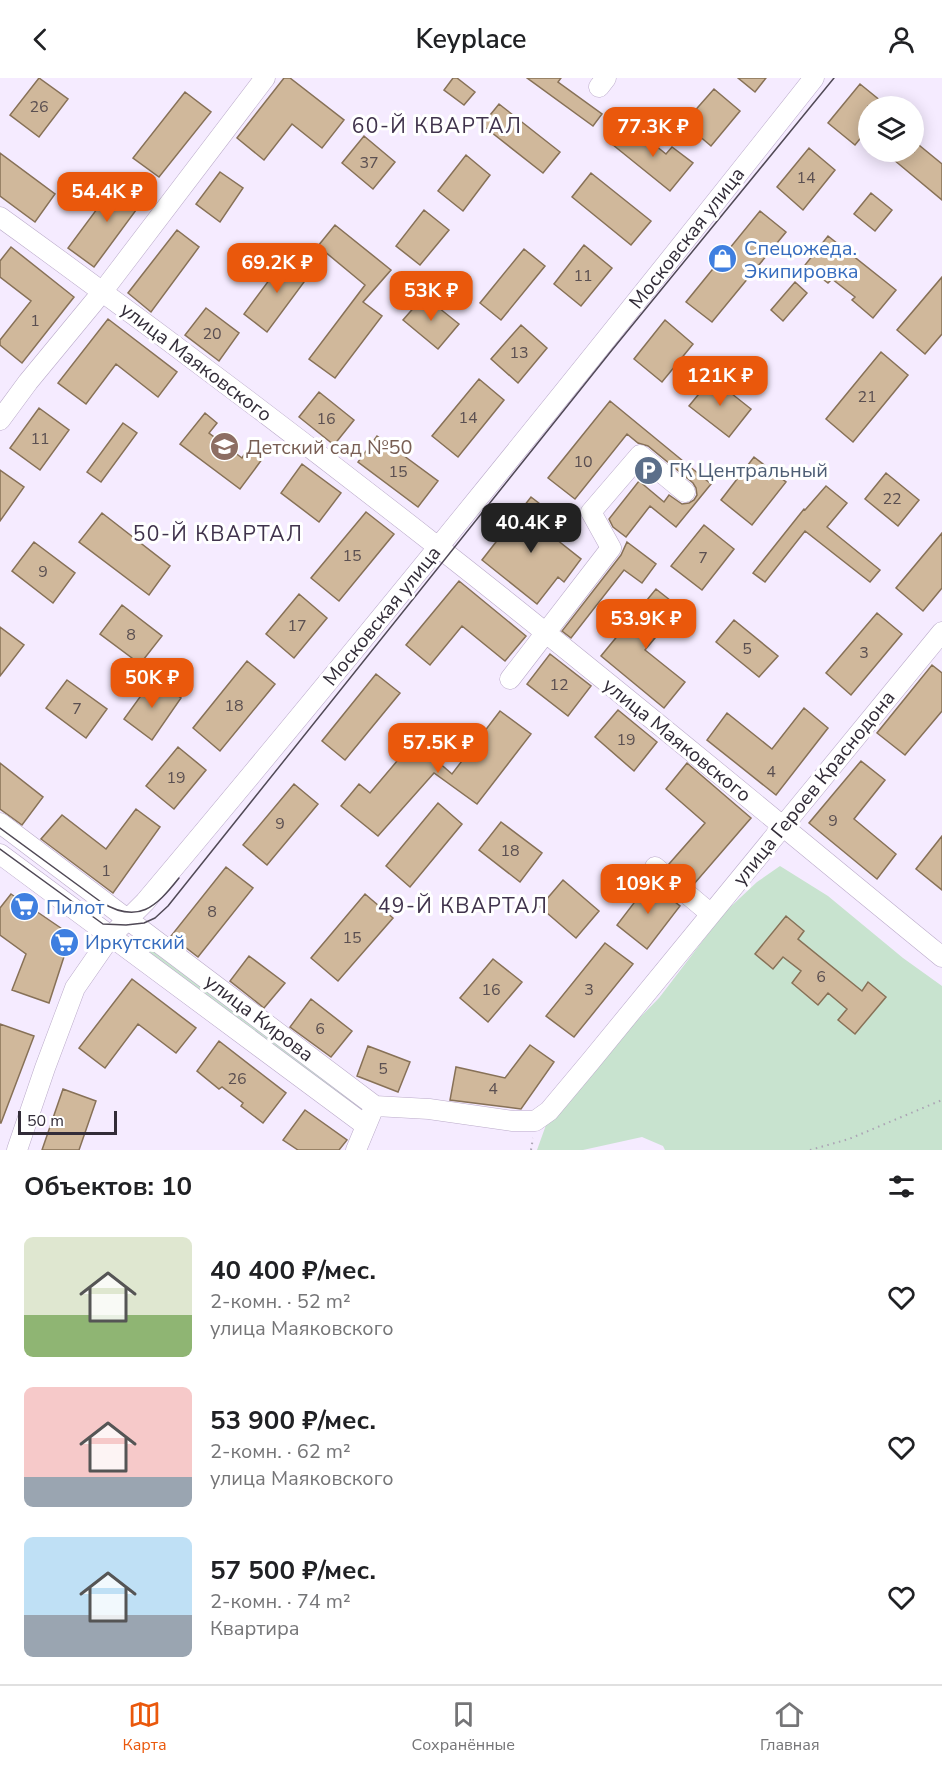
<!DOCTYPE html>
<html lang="ru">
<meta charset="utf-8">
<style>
body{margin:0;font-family:"Nunito Sans",sans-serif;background:#f6f6f6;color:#202124;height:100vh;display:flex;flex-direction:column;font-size:22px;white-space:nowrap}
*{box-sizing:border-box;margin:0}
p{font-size:20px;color:#757577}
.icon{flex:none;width:33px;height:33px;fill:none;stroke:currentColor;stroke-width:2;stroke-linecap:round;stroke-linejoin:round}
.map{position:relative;height:1072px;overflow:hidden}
.side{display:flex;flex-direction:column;background:#fff;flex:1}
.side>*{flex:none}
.buttons{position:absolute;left:858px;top:18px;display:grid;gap:12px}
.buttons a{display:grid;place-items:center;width:66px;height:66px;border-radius:50%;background:#fff;box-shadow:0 3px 15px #0003;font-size:30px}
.scale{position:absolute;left:18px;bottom:15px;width:99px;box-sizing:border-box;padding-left:6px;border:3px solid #322c38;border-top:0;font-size:16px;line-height:21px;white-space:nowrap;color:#322c38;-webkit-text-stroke:4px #fff;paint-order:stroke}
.price{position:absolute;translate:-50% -51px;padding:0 14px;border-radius:12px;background:#ea580c;color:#fff;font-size:20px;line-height:39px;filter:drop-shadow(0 2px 3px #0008)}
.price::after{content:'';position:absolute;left:50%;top:36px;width:18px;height:14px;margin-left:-9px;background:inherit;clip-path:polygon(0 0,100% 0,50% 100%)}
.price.current{background:#222;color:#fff}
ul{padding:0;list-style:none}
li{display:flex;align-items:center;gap:18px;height:150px;padding:0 24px}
li span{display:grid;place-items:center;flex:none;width:168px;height:120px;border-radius:9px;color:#555}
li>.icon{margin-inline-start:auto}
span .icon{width:72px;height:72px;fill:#fffc;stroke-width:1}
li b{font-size:26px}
h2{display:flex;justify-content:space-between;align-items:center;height:72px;padding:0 24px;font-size:26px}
header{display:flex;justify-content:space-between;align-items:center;height:78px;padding:0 24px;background:#fff;font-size:27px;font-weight:600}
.tab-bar{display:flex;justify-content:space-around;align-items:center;height:84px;border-top:2px solid #e0e0e0;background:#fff;font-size:16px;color:#757577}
.tab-bar a{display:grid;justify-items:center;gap:3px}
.tab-bar .current{color:#ea580c}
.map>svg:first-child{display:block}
</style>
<header><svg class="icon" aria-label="back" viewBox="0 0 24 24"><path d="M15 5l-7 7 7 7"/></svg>Keyplace<svg class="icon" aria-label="person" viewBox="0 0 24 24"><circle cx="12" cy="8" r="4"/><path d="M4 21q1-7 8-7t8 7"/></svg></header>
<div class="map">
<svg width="942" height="1072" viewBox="0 0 942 1072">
<rect width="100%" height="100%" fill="#f5ebff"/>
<path fill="#c8e3cf" d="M780,788L828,818L903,880L942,908V1072H665L663,1068L642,1059L583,1072H537L546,1047L619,961L659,920L724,835L757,804Z
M151,866L367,1029L359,1038L143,875Z"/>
<path fill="#d0b89b" stroke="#877157" stroke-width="1.5" d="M39,0L68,21L39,59L10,37Z
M284,0H290L344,42L322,70L292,46L264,82L237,60Z
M453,0H457L475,14L464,27L444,12Z
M527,0H561L558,4L602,36L593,48Z
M738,0H766L755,14Z
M860,6L887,28H868V51L855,67L828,45Z
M714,11L740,33L711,68L684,45Z
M185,14L211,34L159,99L133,80Z
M499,26L560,74L543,95L482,47Z
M630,47L666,76L672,69L693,85L670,113L613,67Z
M364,58L395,84L373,111L342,85Z
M914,63L942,86V122L894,82L900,74H914Z
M809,70L835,92L803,132L777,109Z
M0,75L55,116L35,144L0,118Z
M466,77L490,97L463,133L438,113Z
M220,94L243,110L220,144L196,126Z
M591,95L651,143L631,167L572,119Z
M120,100L145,120L94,189L68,170Z
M871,115L892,132L875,153L854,136Z
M424,132L449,152L420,187L396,168Z
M760,133L786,154L712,244L686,224Z
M335,147L391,192L363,224L382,238L335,300L309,281L365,207L318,168Z
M177,152L199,169L151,234L128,215Z
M828,158L896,212L873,240L852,222L855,219L832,201L828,205L805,187Z
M584,167L612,190L581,228L554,206Z
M11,169L74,219L22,285L0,267V262L31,223L0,199V183Z
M524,171L545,188L501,242L480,225Z
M287,178L310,196L267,254L244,236Z
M942,199V256L925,276L897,252Z
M795,204L807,215L783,243L771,232Z
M424,218L459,246L438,271L403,242Z
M206,230L239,255L219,283L185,257Z
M108,241L177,294L158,319L116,286L86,326L58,305Z
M665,242L693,266L662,304L634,281Z
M521,247L547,270L518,305L491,281Z
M881,274L908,297L853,364L826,341Z
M712,300L751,331L729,359L689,328Z
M479,301L504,322L458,379L432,358Z
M319,314L354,342L334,367L299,339Z
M610,323L711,406L676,449L650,428L626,459L613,449L609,441L639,403L664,424L669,417L682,426L689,425L694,422L697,417L696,410L693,405L648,368L638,365L627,356L575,421L548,400Z
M39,330L69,352L40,392L10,370Z
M205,335L217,345L209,355L242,380L249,369L263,380L240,411L180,366Z
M123,345L137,355L101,404L87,394Z
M377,358L438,403L418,429L358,384Z
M754,379L786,404L752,447L721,422Z
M302,386L341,415L319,444L281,415Z
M0,392L24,409L0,443Z
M886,395L919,422L898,448L865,421Z
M826,408L847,425L827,449L880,492L870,504L805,453L765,504L753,495L804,431L805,432Z
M531,419L553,436L542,450L581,481L564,504L558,499L537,526L482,482Z
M366,434L394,456L339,523L311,500Z
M102,435L170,488L149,517L79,464Z
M704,447L734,471L702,512L671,488Z
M942,455V510L923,533L896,510Z
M34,464L75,495L53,525L12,493Z
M627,464L656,486L642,505L624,492L571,560L562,553L621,477Z
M459,503L526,558L505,583L462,548L430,587L406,567Z
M656,511L680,530L645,572L685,604L664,630L601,578Z
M299,516L327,540L294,580L266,556Z
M122,527L162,558L140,586L100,556Z
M877,535L902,556L851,617L826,595Z
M734,542L778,578L759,599L716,564Z
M0,549L24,567L0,598Z
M550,576L591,608L568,638L527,606Z
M247,583L275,606L220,673L193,650Z
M932,587L942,595V633L905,677L877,655Z
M376,596L400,615L345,682L322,663Z
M153,601L181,620L152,662L124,641Z
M67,602L107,631L86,660L46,630Z
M804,630L828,650L776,717L707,662L727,635L772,671Z
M618,632L657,664L634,693L595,659Z
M500,633L531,656L477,726L434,695L378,758L341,728L359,706L370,715L414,663L452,696Z
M178,669L206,692L174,731L146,708Z
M861,683L885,702L854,741L896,776L877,801L809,745Z
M0,685L43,719L22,747L0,731Z
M687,685L751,740L694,806L669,786L705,745L666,711Z
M294,706L318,726L267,787L243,767Z
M438,725L462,746L410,809L386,788Z
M136,731L160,749L113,815L41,761L62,737L106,771Z
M501,744L542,775L520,804L479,772Z
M942,758V812L916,791Z
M226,789L253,810L198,879L171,858Z
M563,802L599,833L576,860L540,829Z
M650,804L680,828L647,871L617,847Z
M11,816L71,857L49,925L12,912L26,876L0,857V830Z
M365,816L393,840L338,903L311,880Z
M786,838L804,853L798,861L862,913L868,904L886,919L855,956L838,942L847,931L828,915L818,927L792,905L801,893L783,879L773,891L755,876Z
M605,865L633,886L574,959L546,938Z
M249,878L285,905L264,930L230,903Z
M493,881L522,904L488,944L460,920Z
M132,901L196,950L176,975L138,946L105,990L79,970Z
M311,921L352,953L331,979L290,949Z
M0,946L34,958L1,1045H0Z
M219,963L286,1015L263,1045L241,1028L243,1025L222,1009L219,1011L197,993Z
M530,967L554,984L521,1031L450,1022L456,989L505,1000Z
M368,968L410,984L398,1014L357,998Z
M63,1011L96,1023L79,1072H42Z
M305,1032L347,1062L339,1072H298L283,1062Z"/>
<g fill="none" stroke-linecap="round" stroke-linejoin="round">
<defs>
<path id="minor" d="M599,9L606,0
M0,139C148,246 294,356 438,469C608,602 774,742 942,879
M0,342L28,304L103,213L265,0
M510,601L611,470L591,434L640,377L685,414
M0,745L375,1028L429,1031L513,1043H535L549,1033L590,984L942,554
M0,776L365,1047
M655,789L711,836
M17,1072L45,990L75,910L111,858L145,824C373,553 595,277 814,0
M356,1072L371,1036"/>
</defs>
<use href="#minor" stroke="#baaac9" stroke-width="21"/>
<path stroke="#aba3b4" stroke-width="2" stroke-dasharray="1.5 4.5" stroke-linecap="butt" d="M531,1072L533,1060
M810,1072L849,1061L942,1022"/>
<use href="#minor" stroke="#fff" stroke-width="20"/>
<path stroke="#504956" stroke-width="1.5" d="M0,750L101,824C138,847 156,829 179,800
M0,771L103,846L126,847L144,845L155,840L168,828L612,272L834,0"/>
</g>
<defs>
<symbol id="shop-disc" viewBox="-11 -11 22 22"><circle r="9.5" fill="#3f7fe0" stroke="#fff"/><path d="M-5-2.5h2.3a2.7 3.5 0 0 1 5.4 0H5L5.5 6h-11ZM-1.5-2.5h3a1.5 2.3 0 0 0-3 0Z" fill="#fff"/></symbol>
<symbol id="school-disc" viewBox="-11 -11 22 22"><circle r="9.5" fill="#8d6e63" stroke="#fff"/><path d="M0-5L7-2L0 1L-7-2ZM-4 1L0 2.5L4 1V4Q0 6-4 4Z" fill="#fff"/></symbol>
<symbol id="parking-disc" viewBox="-11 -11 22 22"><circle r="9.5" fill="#5c6f8a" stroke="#fff"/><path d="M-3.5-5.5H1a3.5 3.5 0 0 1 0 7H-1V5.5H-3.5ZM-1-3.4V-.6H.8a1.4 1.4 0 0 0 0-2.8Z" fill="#fff"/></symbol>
<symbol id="supermarket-disc" viewBox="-11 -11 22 22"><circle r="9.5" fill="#3f7fe0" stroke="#fff"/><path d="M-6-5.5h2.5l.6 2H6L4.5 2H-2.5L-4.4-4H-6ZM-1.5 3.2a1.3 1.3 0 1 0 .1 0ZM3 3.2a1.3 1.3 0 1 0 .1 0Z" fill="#fff"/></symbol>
</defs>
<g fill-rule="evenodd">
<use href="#shop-disc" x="706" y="164" width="33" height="33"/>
<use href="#school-disc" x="208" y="352" width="33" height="33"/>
<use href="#parking-disc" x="632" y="376" width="33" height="33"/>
<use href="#supermarket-disc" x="8" y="812" width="33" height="33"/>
<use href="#supermarket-disc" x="48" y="848" width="33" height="33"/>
</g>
<g text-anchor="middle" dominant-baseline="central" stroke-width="6" stroke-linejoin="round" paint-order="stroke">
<g font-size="16" fill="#5a4f51">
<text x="39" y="29">26</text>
<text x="369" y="85">37</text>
<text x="806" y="100">14</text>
<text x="583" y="198">11</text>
<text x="35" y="243">1</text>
<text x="212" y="256">20</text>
<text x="519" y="275">13</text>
<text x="867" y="319">21</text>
<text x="468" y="340">14</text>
<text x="326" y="341">16</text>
<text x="40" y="361">11</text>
<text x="583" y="384">10</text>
<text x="398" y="394">15</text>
<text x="892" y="421">22</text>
<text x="352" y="478">15</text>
<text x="703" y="480">7</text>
<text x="43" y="494">9</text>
<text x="297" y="548">17</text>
<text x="131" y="557">8</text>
<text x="747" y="571">5</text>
<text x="864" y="575">3</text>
<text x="559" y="607">12</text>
<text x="234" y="628">18</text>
<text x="77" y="631">7</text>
<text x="626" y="662">19</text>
<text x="771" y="694">4</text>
<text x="176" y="700">19</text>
<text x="833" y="743">9</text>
<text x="280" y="746">9</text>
<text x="510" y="773">18</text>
<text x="106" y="793">1</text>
<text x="212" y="834">8</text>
<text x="352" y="860">15</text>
<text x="821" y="899">6</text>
<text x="491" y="912">16</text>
<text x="589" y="912">3</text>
<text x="320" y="951">6</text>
<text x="383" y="991">5</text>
<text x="237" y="1001">26</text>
<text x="493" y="1011">4</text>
</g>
<g font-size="20" fill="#322c38" stroke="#fff">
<text transform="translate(687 160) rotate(-52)">Московская улица</text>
<text transform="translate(196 284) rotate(37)">улица Маяковского</text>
<text transform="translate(382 538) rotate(-51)">Московская улица</text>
<text transform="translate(677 662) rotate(39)">улица Маяковского</text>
<text transform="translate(814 710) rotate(-51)">улица Героев Краснодона</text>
<text transform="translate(259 940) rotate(37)">улица Кирова</text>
</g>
<g font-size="20" fill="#366cbe" stroke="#fff" text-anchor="start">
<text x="744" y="170">Спецожеда.<tspan x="744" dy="23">Экипировка</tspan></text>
<text x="46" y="829">Пилот</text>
<text x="85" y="864">Иркутский</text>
</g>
<g font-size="20" fill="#785e54" stroke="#fff" text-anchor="start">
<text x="246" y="369">Детский сад №50</text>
</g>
<g font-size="20" fill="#4e5e75" stroke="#fff" text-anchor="start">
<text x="669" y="392">ГК Центральный</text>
</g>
<g font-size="21" letter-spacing="1.5" fill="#40334c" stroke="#fff">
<text x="437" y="48">60-Й КВАРТАЛ</text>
<text x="218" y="456">50-Й КВАРТАЛ</text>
<text x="463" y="828">49-Й КВАРТАЛ</text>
</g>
</g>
</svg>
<div class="buttons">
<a><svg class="icon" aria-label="layers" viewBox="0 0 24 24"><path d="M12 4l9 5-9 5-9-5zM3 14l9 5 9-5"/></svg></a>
</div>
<div class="scale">50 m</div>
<b class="price" style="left:653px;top:80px">77.3K ₽</b>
<b class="price" style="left:107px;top:145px">54.4K ₽</b>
<b class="price" style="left:277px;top:216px">69.2K ₽</b>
<b class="price" style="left:431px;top:244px">53K ₽</b>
<b class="price" style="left:720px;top:329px">121K ₽</b>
<b class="price current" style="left:531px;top:476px">40.4K ₽</b>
<b class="price" style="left:646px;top:572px">53.9K ₽</b>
<b class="price" style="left:152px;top:631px">50K ₽</b>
<b class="price" style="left:438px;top:696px">57.5K ₽</b>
<b class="price" style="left:648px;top:837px">109K ₽</b>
</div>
<section class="side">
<h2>Объектов: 10<svg class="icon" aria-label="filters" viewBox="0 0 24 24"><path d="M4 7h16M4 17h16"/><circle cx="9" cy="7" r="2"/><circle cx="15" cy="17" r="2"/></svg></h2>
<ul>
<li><span style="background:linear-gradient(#dfe7d0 65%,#8fb573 0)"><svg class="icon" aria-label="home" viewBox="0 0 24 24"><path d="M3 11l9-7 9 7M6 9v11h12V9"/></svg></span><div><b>40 400 ₽/мес.</b><p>2-комн. · 52 m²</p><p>улица Маяковского</p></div><svg class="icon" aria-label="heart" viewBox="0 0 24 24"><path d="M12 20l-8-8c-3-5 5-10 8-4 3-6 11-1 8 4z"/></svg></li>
<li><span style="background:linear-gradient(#f6c9c9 75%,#9aa5b1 0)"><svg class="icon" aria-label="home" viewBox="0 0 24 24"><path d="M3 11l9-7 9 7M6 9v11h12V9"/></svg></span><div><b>53 900 ₽/мес.</b><p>2-комн. · 62 m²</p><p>улица Маяковского</p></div><svg class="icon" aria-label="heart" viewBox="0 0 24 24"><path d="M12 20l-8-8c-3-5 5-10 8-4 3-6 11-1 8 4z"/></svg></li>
<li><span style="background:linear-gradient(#bfe0f5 65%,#9aa5b1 0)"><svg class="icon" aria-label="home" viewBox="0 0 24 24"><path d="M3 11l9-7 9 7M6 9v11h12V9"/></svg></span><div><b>57 500 ₽/мес.</b><p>2-комн. · 74 m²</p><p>Квартира</p></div><svg class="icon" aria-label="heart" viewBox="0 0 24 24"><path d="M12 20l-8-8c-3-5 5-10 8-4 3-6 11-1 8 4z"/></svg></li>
</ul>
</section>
<nav class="tab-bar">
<a class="current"><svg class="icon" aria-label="map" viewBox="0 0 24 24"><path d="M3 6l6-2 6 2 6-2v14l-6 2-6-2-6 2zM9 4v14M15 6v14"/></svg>Карта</a>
<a><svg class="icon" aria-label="saved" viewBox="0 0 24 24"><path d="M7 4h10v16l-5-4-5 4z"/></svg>Сохранённые</a>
<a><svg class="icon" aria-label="home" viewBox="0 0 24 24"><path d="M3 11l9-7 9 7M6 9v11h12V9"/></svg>Главная</a>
</nav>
